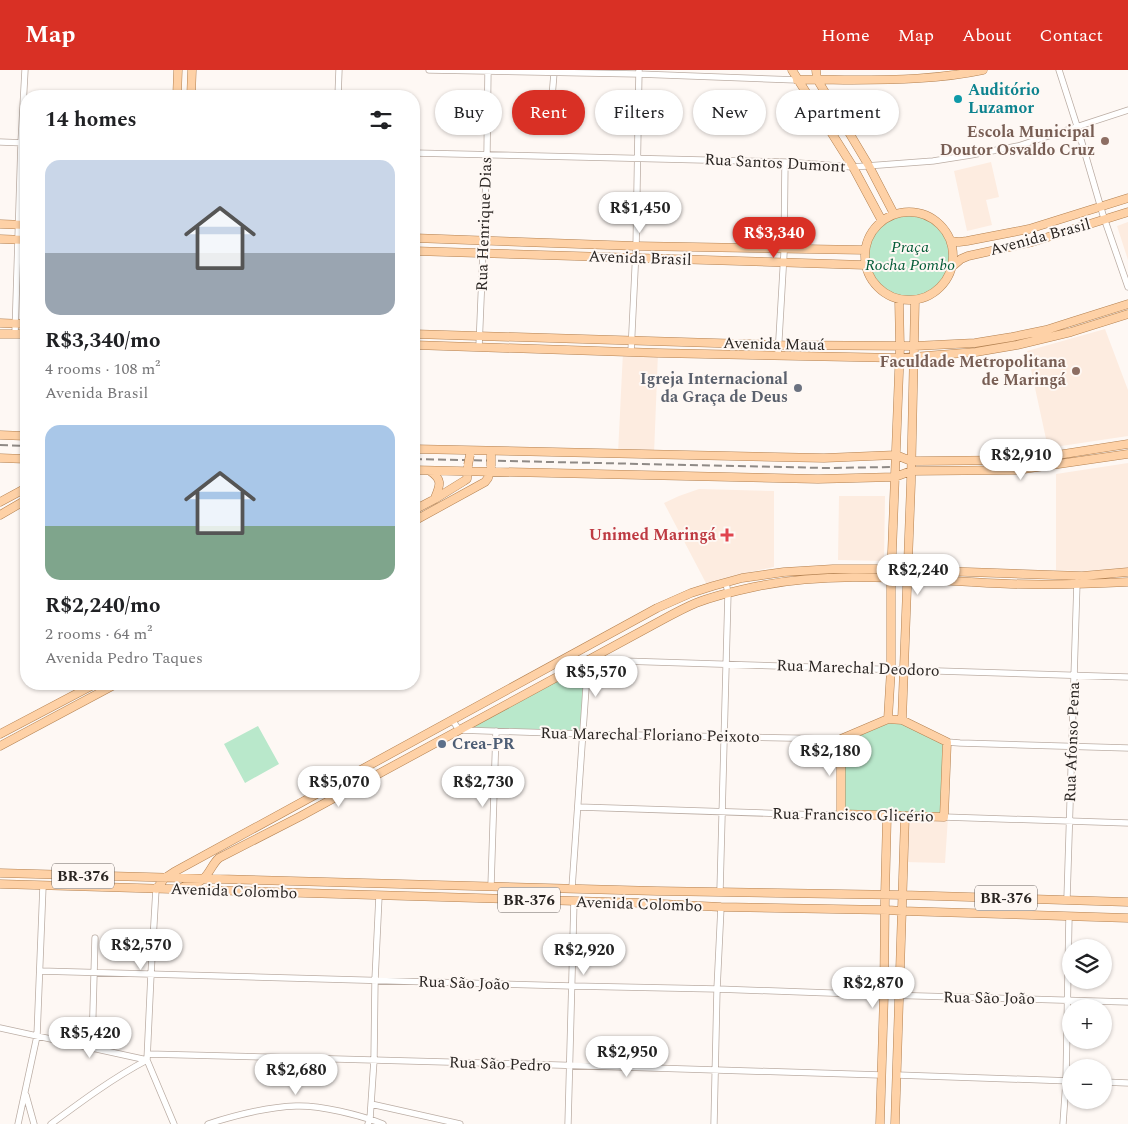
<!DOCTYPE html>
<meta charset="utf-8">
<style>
body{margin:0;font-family:Spectral,serif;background:#f2f2f2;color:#202124;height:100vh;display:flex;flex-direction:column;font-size:19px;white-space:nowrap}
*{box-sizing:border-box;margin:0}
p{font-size:16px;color:#757577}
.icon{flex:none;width:28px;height:28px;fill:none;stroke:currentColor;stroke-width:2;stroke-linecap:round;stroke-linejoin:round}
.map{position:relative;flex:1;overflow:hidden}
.details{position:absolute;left:20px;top:20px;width:400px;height:600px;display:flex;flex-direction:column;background:#fff;border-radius:20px;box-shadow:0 1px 4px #0004}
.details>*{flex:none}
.hud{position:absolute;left:435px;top:20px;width:475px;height:45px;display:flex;gap:10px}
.fabs{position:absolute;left:1062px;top:869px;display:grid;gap:10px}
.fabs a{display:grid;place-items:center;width:50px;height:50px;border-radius:50%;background:#fff;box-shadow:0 1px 4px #0004;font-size:25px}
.price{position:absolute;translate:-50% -42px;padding:0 11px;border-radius:18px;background:#fff;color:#222;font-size:16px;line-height:32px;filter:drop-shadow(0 1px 2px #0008)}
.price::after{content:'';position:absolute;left:50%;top:30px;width:15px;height:11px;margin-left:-8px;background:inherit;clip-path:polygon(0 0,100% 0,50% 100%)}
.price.selected{background:#d93025;color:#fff}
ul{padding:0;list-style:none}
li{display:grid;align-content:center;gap:10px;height:265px;padding:0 25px}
li span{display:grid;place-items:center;height:155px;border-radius:15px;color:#555}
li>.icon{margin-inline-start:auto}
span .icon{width:90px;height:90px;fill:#fffc;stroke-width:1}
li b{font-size:21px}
h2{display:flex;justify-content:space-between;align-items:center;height:60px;padding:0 25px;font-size:21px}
.pill{padding:0 18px;border-radius:22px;background:#fff;box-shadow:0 1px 4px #0004;font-size:18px;line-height:45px}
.pill.selected{background:#d93025;color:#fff}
header{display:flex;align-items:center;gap:30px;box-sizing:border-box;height:70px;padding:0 25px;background:#d93025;color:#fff}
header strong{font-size:24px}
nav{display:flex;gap:28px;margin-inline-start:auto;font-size:18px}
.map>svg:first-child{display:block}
</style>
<header>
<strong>Map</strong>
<nav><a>Home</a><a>Map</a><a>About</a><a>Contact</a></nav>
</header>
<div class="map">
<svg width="1128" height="1054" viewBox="0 0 1128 1054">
<rect width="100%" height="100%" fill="#fef8f4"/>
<path fill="#fdece0" d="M991,92L999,127L986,130L992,155L967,161L954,101Z
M1128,152V190L1117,156Z
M1105,259L1128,320V366L1048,378L1027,281Z
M623,282L658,283L654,384L618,383Z
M1128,393V498L1082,501L1056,500V404Z
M699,419L774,421V497L741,504L707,515L664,433L679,426Z
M839,426H885L884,491L838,490Z
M905,746L948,747L945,793L904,792Z"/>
<path fill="#b9e8cb" d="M865 186a44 44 0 1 1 88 0a44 44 0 1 1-88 0Z
M588,589L583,664L459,660Z
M891,649L947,672L944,747L841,744V669Z
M258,656L279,694L245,713L224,674Z"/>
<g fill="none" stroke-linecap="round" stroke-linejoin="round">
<defs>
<path id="minor" d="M429,0L638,4L797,10
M1059,0L1077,56L1103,145L1128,217
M554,3L551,39L553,40L577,41
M338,26L339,0
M0,72L26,73
M414,83L785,92L853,97L933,91L971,85L1018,76L1128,40
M15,264L21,73L25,0
M479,277L487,84L488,0
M631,282L636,179L639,0
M778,286L784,183L785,92
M591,590L1128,607
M453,651L459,660L583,664L841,669
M947,672L960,673L1128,678
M578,737L821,745L841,744
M944,747L1128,753
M491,816L496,661
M572,818L588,589
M156,819L151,904L147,990L174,1054
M720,821L728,523L726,513
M1067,829L1077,512
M40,901L572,916L717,919L884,925L1128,932
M0,958L147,990
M92,979L95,868
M148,984C392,991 637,996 881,1005
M897,1005L1071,1011
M1104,1012L1128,1013
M26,1025L34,1054
M371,1034L460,1054
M18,1054L37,966L43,816
M51,1054C82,1031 113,1008 147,990
M208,1054C236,1045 266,1037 296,1036C320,1035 360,1045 383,1054
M368,1054L370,1049L374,990L375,910L379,826
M568,1054L574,831
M714,1054L717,919L721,837
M1063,1054L1066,1011L1069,846"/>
<path id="major" d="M792,0L853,97L882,151
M816,0L817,9L869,96L894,144
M797,10C815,9 833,10 852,10C896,10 940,9 983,0
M177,26L178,0
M191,26L192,0
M865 186a44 44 0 1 1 88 0a44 44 0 1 1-88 0Z
M0,154L26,155
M414,168L636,176L865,180
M0,169L26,170
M951,171L959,172L967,171L1029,159L1128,128
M414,181L865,195
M954,195L961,189L968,186L1032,172L1128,142
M0,253L26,254
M0,264H26
M414,264L779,275L914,276L975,273L1012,267L1046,260L1071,252L1128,234
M414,275L658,283L900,288L976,282L1017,275L1071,262L1128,244
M0,365L26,366
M414,379L824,388L896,385L911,391H920L1017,390L1051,386L1128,374
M0,388L26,389
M414,400L818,409L895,407L911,401L1017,400L1128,384
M430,401C443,410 440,415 435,428
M0,432L26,418
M414,440L435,429L464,411L467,409L468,397
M0,445L26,430
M414,451L485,412L488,408L491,398
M888,649L891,599V508L900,277L899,230
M888,649L902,650L947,672L944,747L841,744V669Z
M902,650L911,413L915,230
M0,664L95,614
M0,676L116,614
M0,803L657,821L903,825L1128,832
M0,814L643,833L721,837L888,840L902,841L1128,848
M183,817C189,815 198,814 203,809C210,803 212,794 219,788L301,746L662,550C673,544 684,538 696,533C714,526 735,521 754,517C837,499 927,511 1011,514C1050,515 1089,514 1128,512
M156,819L165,808L174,802L657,538L691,523L713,516L742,508L784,502L833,499H882L1082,506L1128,502
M880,1054L884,925L885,825L887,746
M895,1054L905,746"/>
</defs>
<use href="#minor" stroke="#bbada4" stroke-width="7"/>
<use href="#major" stroke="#b38151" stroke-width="9"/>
<use href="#minor" stroke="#fff" stroke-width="5.5"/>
<use href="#major" stroke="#fed1a6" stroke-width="8"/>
<path stroke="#8f8a86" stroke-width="2" stroke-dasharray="8 4" stroke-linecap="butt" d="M0,375L26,376
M414,389L827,398L890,397"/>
<defs>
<path id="major-bridge" d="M491,385V396
M468,395L470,385"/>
</defs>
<use href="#major-bridge" stroke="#b38151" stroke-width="9" stroke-linecap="butt"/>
<use href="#major-bridge" stroke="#fed1a6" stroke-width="8"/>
</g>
<circle fill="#0f9aa8" stroke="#fef8f4" stroke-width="2" cx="958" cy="29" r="5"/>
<g fill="#8d6e63" stroke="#fef8f4" stroke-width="2">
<circle cx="1105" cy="71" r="5"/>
<circle cx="1076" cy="301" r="5"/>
</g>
<circle fill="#6b7280" stroke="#fef8f4" stroke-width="2" cx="798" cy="318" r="5"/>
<path fill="#e0444e" stroke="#fef8f4" stroke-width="2" d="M724.5 457.5h5v5h5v5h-5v5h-5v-5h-5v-5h5z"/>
<circle fill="#5c6f8a" stroke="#fef8f4" stroke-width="2" cx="442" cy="674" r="5"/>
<g text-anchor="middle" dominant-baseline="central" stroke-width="4" stroke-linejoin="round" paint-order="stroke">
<g fill="#fef8f4" stroke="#6a6461" stroke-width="1">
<rect x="52" y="793.5" width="62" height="25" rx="4"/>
<rect x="975" y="815.5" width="62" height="25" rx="4"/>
<rect x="498" y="817.5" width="62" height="25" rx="4"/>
</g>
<g font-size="15" font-weight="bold" fill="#2a2522">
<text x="83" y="806">BR-376</text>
<text x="1006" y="828">BR-376</text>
<text x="529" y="830">BR-376</text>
</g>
<g font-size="16" font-weight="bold" fill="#0d838f" stroke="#fef8f4" text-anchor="start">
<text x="968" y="20">Auditório<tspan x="968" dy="18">Luzamor</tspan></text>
</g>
<g font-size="16" font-weight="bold" fill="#785e54" stroke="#fef8f4" text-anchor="end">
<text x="1095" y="62">Escola Municipal<tspan x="1095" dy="18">Doutor Osvaldo Cruz</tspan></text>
<text x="1066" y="292">Faculdade Metropolitana<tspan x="1066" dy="18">de Maringá</tspan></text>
</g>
<g font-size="16" fill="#2a2522" stroke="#fef8f4">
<text transform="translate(775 93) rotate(3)">Rua Santos Dumont</text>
<text transform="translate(484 154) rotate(-88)">Rua Henrique Dias</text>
<text transform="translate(1040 167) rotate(-15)">Avenida Brasil</text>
<text transform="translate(640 188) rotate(2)">Avenida Brasil</text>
<text transform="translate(774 274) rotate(1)">Avenida Mauá</text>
<text transform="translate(858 598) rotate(2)">Rua Marechal Deodoro</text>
<text transform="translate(650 665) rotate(1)">Rua Marechal Floriano Peixoto</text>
<text transform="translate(1072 672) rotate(-88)">Rua Afonso Pena</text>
<text transform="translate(853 745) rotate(1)">Rua Francisco Glicério</text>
<text transform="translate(234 821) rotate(2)">Avenida Colombo</text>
<text transform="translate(639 834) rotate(2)">Avenida Colombo</text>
<text transform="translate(464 913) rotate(2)">Rua São João</text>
<text transform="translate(989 928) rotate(1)">Rua São João</text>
<text transform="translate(500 994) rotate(2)">Rua São Pedro</text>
</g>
<g font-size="16" font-style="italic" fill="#045b37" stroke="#fef8f4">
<text x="910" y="177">Praça<tspan x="910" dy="18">Rocha Pombo</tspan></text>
</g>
<g font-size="16" font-weight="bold" fill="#5b616d" stroke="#fef8f4" text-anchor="end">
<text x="788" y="309">Igreja Internacional<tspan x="788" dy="18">da Graça de Deus</tspan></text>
</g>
<g font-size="16" font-weight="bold" fill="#be3a42" stroke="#fef8f4" text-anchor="end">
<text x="716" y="465">Unimed Maringá</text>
</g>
<g font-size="16" font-weight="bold" fill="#4e5e75" stroke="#fef8f4" text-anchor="start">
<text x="452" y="674">Crea-PR</text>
</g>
</g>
</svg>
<div class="fabs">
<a><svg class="icon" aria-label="layers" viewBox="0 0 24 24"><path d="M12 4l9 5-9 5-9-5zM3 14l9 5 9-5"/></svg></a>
<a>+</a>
<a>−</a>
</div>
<b class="price" style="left:640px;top:164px">R$1,450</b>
<b class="price selected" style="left:774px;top:189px">R$3,340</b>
<b class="price" style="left:1021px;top:411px">R$2,910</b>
<b class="price" style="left:918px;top:526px">R$2,240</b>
<b class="price" style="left:596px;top:628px">R$5,570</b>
<b class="price" style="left:830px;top:707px">R$2,180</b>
<b class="price" style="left:339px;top:738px">R$5,070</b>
<b class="price" style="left:483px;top:738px">R$2,730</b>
<b class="price" style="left:141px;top:901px">R$2,570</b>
<b class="price" style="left:584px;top:906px">R$2,920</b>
<b class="price" style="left:873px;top:939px">R$2,870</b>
<b class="price" style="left:90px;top:989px">R$5,420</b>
<b class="price" style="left:627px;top:1008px">R$2,950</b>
<b class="price" style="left:296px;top:1026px">R$2,680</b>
<div class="hud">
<a class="pill">Buy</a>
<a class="pill selected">Rent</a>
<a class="pill">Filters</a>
<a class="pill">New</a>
<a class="pill">Apartment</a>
</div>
<section class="details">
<h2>14 homes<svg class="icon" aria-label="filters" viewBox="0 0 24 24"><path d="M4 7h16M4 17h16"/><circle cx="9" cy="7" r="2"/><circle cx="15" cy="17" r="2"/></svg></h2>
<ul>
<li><span style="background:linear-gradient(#c9d6e8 60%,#9aa5b1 0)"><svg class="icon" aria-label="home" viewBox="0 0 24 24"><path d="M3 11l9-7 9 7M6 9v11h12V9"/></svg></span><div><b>R$3,340/mo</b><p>4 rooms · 108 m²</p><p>Avenida Brasil</p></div></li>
<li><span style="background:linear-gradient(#a9c7e8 65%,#7fa58c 0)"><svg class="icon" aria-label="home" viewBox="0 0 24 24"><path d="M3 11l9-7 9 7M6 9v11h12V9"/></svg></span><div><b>R$2,240/mo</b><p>2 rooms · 64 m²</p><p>Avenida Pedro Taques</p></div></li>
</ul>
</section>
</div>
